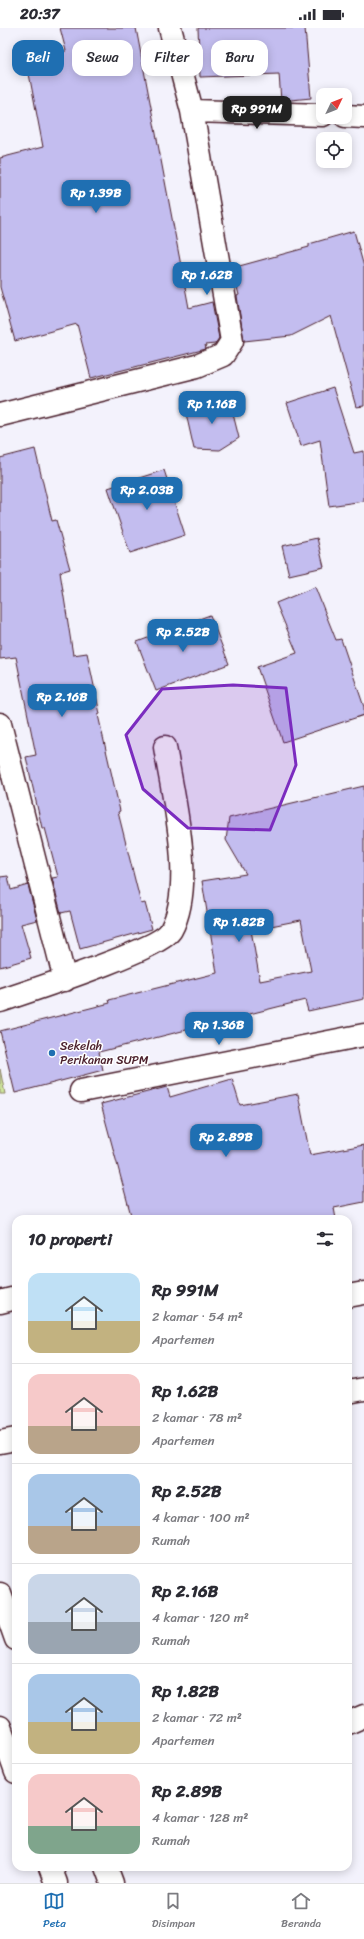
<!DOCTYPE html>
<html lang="id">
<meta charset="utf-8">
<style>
body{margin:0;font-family:Sriracha,sans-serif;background:#f2f2f3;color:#2b2b33;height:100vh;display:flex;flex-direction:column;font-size:15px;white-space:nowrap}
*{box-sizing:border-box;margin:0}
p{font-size:13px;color:#7c7c81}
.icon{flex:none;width:22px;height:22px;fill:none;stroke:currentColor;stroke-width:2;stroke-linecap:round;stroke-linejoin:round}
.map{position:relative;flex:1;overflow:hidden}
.details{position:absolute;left:12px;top:1187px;width:340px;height:656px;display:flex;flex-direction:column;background:#fff;border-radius:12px;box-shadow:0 2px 10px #0003}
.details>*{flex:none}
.hud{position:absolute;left:12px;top:12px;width:340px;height:36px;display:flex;gap:8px}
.needle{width:26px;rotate:47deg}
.controls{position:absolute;left:316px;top:60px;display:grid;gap:8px}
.controls a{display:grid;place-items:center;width:36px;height:36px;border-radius:8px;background:#fff;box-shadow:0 2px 10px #0003;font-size:20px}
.price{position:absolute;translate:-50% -34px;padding:0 9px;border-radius:8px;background:#1f6fb2;color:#fff;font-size:13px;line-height:26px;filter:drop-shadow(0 1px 2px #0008)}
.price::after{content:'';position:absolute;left:50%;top:24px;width:12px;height:9px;margin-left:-6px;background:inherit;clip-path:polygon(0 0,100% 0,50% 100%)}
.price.on{background:#222;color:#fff}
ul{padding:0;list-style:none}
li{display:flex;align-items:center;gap:12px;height:100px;padding:0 16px}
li+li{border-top:1px solid #e1e1e2}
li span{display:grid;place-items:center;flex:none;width:112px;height:80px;border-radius:12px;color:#555}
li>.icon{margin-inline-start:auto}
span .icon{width:48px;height:48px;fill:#fffc;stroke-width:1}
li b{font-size:17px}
h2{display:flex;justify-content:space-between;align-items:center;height:48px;padding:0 16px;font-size:17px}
.pill{padding:0 14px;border-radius:12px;background:#fff;box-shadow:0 2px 10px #0003;font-size:14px;line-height:36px}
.pill.on{background:#1f6fb2;color:#fff}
.status{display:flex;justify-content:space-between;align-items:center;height:28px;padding:0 20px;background:#fff;direction:ltr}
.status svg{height:11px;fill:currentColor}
.dock{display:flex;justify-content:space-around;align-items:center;height:56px;border-top:1px solid #e1e1e2;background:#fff;font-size:11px;color:#7c7c81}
.dock a{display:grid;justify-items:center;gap:2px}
.dock .on{color:#1f6fb2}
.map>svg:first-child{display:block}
</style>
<div class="status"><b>20:37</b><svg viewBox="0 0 49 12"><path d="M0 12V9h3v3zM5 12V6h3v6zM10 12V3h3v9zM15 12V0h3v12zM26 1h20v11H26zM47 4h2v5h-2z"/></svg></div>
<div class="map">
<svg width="364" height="1855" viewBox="0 0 364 1855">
<rect width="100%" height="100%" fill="#f3f2fc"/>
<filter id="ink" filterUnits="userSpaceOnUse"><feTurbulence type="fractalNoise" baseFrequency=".025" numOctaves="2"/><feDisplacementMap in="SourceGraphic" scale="8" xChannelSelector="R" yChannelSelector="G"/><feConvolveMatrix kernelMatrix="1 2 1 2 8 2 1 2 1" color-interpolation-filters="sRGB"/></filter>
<g filter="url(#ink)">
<path fill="#cfe79d" stroke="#8c8364" d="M0,1041L5,1066H0Z"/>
<path fill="#c3bdef" stroke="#4a1f2b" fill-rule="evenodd" d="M60,0H136L189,280L212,274L219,310L215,316L205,317L206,321L91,350L77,296L15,313L0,259V130L43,119L26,30L66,23Z
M198,0H305L311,70L281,73L279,46L200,49Z
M354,203L364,239V378L356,379L331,288L291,308L244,313L237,268L239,267L232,240L309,219V216Z
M333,360L354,425L364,423V473L329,478L320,412L301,418L287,375Z
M229,370L239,410L220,422L194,421L185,381Z
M35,421L52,493L56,492L70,541L60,544L73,627L87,625L100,686L98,687L120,783L118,784L141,876L145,875L152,901L80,921L70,883L61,885L52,850L58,849L45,800H42L26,729L36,727L16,629L0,631V430Z
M164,442L185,507L130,525L108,460Z
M317,510L324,539L289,547L282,518Z
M315,559L336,612L341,611L364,679V687L283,714L257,639L297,625L276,575Z
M210,587L229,636L156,663L137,614Z
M364,758V971L308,983L305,972L99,1024L103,1042L15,1065L0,1003L110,975L109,972L217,945L202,853L246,846L226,812L229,790ZM301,892L311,943L260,953L251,902Z
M8,848L11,862L28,857L37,892L21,896L31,930L0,939V849Z
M232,1051L240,1077L298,1066L310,1127L364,1117V1174L334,1180L336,1191H132L101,1076L167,1059L170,1069Z"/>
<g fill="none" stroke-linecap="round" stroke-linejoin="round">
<defs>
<path id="minor" d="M192,83L323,87
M345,88L364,89
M0,387L197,338L223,327L232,313L192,83L170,0
M0,696L65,952
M0,973C26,964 161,921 171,902C196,856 173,770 165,719
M81,1063L364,1007
M348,1268L364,1265
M0,1274L16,1270
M348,1364L364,1361
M0,1414L16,1411
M348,1695L364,1688"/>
<path id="highway" d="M0,1566L16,1611
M0,1699L16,1744
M50,1839L56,1855
M106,1839L112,1855"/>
</defs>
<use href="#minor" stroke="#4a1f2b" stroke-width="25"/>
<use href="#highway" stroke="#4a1f2b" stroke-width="25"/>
<use href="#minor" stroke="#fff" stroke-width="22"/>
<use href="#highway" stroke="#fff" stroke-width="22"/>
</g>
</g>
<path fill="#7b2cbf" fill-opacity="0.2" stroke="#7b2cbf" stroke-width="3" stroke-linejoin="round" d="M233,657L286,660L296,737L270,802L188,800L143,761L126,707L162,661Z"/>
<circle fill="#1f6fb2" stroke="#fff" stroke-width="1.5" cx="52" cy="1025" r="4"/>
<g text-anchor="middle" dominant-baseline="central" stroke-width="3" stroke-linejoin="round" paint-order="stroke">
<g font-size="12" fill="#4a1f2b" stroke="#fff" text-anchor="start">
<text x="60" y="1018">Sekelah<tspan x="60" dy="14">Perikanan SUPM</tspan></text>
</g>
</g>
</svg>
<div class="controls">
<a><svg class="needle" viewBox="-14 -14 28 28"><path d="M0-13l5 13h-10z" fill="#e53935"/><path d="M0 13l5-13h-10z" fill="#7c7c81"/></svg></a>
<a><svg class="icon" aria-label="locate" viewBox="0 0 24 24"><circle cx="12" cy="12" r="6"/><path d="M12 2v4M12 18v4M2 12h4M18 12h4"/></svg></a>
</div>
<b class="price on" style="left:257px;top:102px">Rp 991M</b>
<b class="price" style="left:96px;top:186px">Rp 1.39B</b>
<b class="price" style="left:207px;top:268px">Rp 1.62B</b>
<b class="price" style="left:212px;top:397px">Rp 1.16B</b>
<b class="price" style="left:147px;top:483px">Rp 2.03B</b>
<b class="price" style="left:183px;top:625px">Rp 2.52B</b>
<b class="price" style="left:62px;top:690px">Rp 2.16B</b>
<b class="price" style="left:239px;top:915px">Rp 1.82B</b>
<b class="price" style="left:219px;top:1018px">Rp 1.36B</b>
<b class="price" style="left:226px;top:1130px">Rp 2.89B</b>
<div class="hud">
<a class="pill on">Beli</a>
<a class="pill">Sewa</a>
<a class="pill">Filter</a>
<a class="pill">Baru</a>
</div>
<section class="details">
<h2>10 properti<svg class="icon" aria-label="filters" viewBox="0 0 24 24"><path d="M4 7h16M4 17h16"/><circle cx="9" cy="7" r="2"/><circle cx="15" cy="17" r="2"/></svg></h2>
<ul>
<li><span style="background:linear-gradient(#bfe0f5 60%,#c2b280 0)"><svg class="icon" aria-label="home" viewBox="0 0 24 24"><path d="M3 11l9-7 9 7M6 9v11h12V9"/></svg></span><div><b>Rp 991M</b><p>2 kamar · 54 m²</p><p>Apartemen</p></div></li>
<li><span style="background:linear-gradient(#f6c9c9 65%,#b9a48a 0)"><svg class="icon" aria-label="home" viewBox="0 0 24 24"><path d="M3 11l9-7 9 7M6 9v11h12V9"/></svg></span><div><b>Rp 1.62B</b><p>2 kamar · 78 m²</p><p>Apartemen</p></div></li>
<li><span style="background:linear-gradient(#a9c7e8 65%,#b9a48a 0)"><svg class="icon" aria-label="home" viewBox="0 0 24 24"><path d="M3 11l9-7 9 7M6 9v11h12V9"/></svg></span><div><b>Rp 2.52B</b><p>4 kamar · 100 m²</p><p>Rumah</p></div></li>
<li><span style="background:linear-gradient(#c9d6e8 60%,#9aa5b1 0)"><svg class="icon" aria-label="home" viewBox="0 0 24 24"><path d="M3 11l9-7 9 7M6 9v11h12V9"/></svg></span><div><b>Rp 2.16B</b><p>4 kamar · 120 m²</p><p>Rumah</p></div></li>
<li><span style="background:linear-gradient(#a9c7e8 60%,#c2b280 0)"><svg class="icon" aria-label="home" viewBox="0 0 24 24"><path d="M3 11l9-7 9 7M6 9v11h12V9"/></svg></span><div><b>Rp 1.82B</b><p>2 kamar · 72 m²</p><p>Apartemen</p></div></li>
<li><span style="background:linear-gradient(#f6c9c9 65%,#7fa58c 0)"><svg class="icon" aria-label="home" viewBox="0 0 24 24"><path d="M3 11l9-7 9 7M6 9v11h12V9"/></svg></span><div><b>Rp 2.89B</b><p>4 kamar · 128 m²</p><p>Rumah</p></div></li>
</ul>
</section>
</div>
<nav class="dock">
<a class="on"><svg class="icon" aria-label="map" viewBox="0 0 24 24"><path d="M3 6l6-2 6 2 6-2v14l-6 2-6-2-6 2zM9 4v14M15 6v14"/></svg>Peta</a>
<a><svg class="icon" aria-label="saved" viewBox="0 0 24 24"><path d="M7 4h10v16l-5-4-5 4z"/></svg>Disimpan</a>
<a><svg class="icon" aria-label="home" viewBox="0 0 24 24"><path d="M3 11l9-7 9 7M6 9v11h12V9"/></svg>Beranda</a>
</nav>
